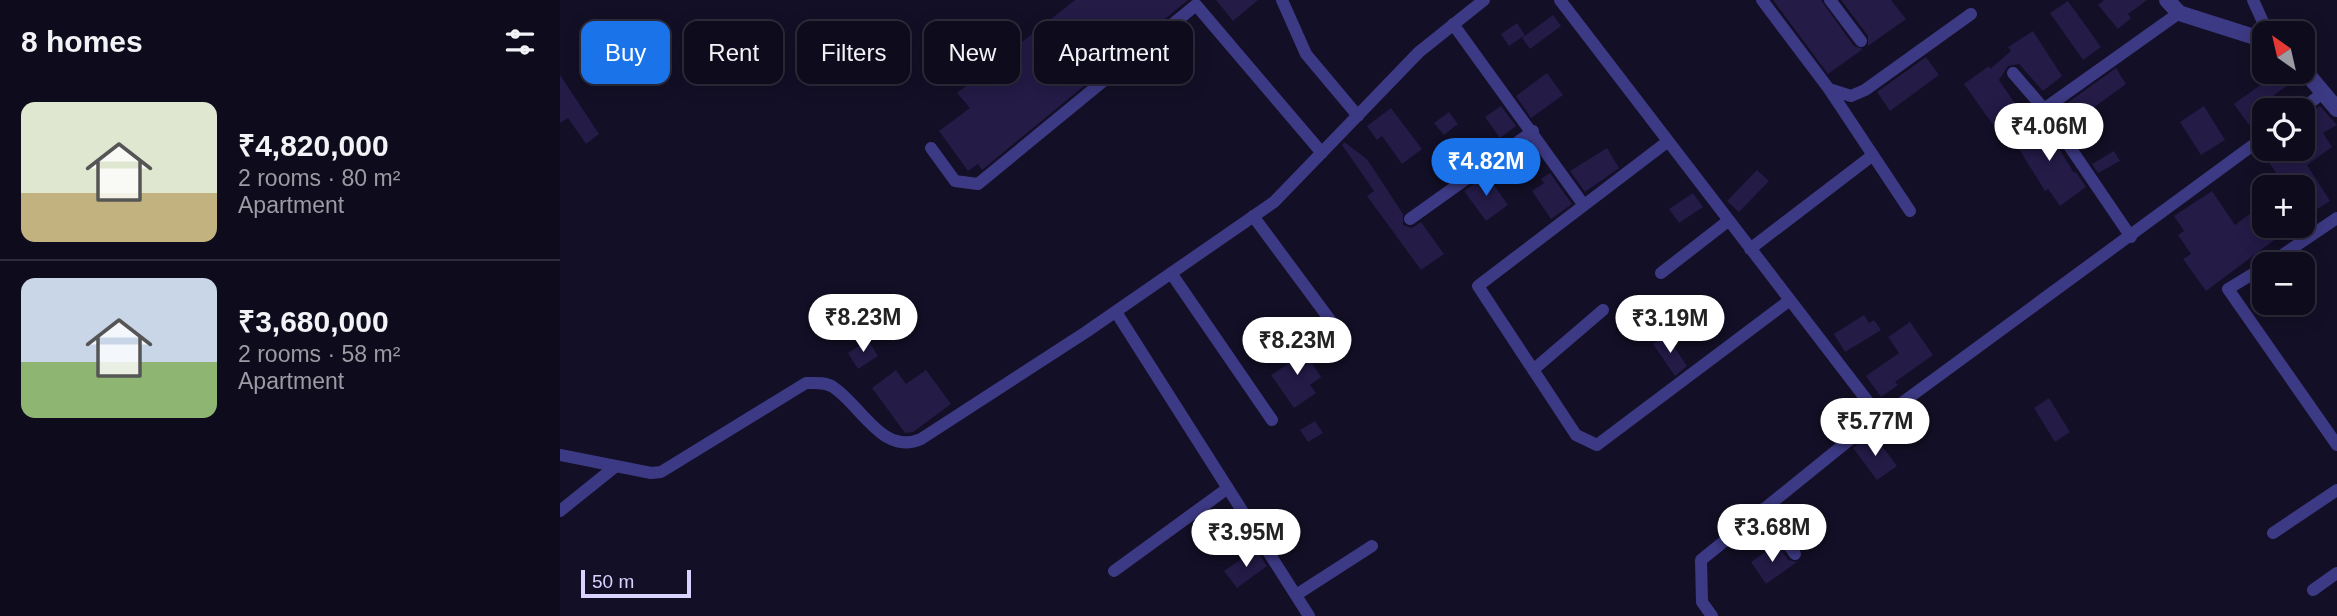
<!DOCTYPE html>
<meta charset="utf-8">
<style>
body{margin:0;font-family:Helvetica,sans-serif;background:#171425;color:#f1f3f6;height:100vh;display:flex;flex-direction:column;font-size:26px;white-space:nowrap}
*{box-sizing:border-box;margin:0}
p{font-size:23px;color:#9b9ba3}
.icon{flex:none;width:38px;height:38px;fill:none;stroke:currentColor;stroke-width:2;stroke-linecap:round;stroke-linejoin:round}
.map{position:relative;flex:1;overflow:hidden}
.details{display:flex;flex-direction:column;background:#0e0b1c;width:560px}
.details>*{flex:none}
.hud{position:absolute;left:21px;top:21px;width:665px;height:63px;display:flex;gap:14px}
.needle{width:46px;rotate:326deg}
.buttons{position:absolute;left:1692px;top:21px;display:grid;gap:14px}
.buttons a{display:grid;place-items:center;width:63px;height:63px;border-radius:14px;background:#0e0b1c;box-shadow:0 4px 18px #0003,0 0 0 2px #2e2b3b;font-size:35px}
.scale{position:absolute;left:21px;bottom:18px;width:110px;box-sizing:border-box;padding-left:7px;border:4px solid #d9d4ff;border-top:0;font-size:19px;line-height:24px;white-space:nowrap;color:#d9d4ff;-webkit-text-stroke:5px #130f26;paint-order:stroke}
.price{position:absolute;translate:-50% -60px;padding:0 16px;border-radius:24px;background:#fff;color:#222;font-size:23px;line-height:46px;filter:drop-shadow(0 2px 4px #0008)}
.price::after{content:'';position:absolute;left:50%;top:42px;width:21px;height:16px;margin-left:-10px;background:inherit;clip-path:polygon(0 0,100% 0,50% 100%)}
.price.active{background:#1a73e8;color:#fff}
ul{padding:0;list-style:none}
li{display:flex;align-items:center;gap:21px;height:175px;padding:0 21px}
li+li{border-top:2px solid #2e2b3b}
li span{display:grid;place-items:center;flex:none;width:196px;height:140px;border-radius:14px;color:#555}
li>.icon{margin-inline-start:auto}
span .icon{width:84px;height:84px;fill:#fffc;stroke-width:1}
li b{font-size:30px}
h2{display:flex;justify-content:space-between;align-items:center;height:84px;padding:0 21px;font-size:30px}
.chip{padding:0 24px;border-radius:14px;background:#0e0b1c;box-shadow:0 4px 18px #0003,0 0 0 2px #2e2b3b;font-size:24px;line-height:63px}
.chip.active{background:#1a73e8;color:#fff}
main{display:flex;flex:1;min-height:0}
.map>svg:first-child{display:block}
</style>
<main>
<section class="details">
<h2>8 homes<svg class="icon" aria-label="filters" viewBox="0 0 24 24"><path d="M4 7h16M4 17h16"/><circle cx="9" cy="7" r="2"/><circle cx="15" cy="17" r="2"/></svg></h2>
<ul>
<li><span style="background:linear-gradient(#dfe7d0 65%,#c2b280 0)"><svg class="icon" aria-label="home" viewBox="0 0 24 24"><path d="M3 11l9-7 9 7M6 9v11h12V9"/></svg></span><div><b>₹4,820,000</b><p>2 rooms · 80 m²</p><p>Apartment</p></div></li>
<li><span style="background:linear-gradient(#c9d6e8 60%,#8fb573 0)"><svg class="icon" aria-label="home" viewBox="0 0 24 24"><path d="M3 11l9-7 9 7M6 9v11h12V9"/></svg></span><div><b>₹3,680,000</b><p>2 rooms · 58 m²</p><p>Apartment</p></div></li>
</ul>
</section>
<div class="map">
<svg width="1777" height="616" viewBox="0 0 1777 616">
<rect width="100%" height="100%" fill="#130f26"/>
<path fill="#241b47" d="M515,0H628L422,170L418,164L408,171L379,131L410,108L397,93Z
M656,0H698L673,21Z
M1213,0H1261L1294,46L1303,49L1268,74Z
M1281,0H1331L1346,19L1308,46V36Z
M1544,0H1587L1568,14L1571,18L1558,29L1538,5Z
M1508,1L1541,47L1523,60L1490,13Z
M993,15L1001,26L970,49L962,38Z
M957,23L965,35L949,46L941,34Z
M1473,31L1502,76L1483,91L1459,64L1448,66L1439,80L1458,108L1433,125L1404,84L1429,66L1430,69L1451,51L1448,47Z
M1366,57L1379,75L1330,111L1317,92Z
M1556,68L1566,84L1507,127L1496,111Z
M1718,72L1728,85L1714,95L1719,102L1689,125L1674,104Z
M987,73L1003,95L971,118L956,96Z
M0,75L39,134L26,144L8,118L0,123Z
M941,106L956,126L940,138L925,117Z
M1644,106L1665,140L1641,155L1620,122Z
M1760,106L1777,125L1763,133L1772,147L1747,165L1770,201L1743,218V187H1725L1701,150L1743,149V118Z
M831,108L862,149L842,164L822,136L817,140L807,126Z
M889,112L898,124L884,135L874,123Z
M1481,120L1514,173L1516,172L1526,187L1500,206L1488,189L1485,191L1452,138Z
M784,142L807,159L843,214V225L852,228L861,222L884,254L861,270L807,196L814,191L782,145Z
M1047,148L1059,168L1025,192L1010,171Z
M1554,151L1560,161L1538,173L1532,164Z
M1197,170L1209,181L1179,212L1167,201Z
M990,173L1012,204L991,219L972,191L984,183L981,179Z
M927,175L948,205L926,221L904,191Z
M1652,191L1675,225L1704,203V226H1733L1646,291L1623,259L1631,254L1618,235L1624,231L1614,216Z
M1133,193L1143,207L1119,223L1109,209Z
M1304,315L1309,323L1314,320L1321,330L1285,352L1274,334Z
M1350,322L1373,355L1335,382L1338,385L1321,397L1306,376L1339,353L1328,337Z
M1106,335L1127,366L1115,376L1093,344Z
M308,340L318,356L298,369L288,353Z
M739,344L761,377L750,385L756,393L734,408L711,375L731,362L726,353Z
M336,370L346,384L366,370L391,404L353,432L345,433L312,388Z
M1489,398L1510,432L1495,442L1474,408Z
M755,421L763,433L748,442L740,430Z
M1305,438L1312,447L1319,442L1337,466L1317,480L1293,448Z
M1217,544L1228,560L1237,562L1206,584L1191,562Z
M696,549L707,566L677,588L664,571Z"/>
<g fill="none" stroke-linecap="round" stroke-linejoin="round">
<path stroke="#3d3a85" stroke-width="12" d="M722,0L746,54L798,116
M1000,0L1319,416
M1202,0L1269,89L1291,96L1305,90L1411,14
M1270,0L1301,41
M1693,0L1708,33
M893,24L1023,204
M1453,73L1484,109
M1269,89L1350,211
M1740,110L1763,93
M1107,142L918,286L1016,435L1037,445L1230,300
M371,148L395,181L418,184L636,5L762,153
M693,216L782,336
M850,219L973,131
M1571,237L1484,109L1619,13
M1190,249L1313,155
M1709,264L1777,218
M1704,267L1668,289L1777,445
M611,273L712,420
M1101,273L1168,221
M556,312L749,616
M973,370L1043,310
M0,455L91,473L101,472L246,383C255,383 266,382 273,387C301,405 322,456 361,439L526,332L714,202L859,52L924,0
M1203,509L1235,554
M0,511L56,466
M1713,533L1777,490
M554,571L668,488
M1753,590L1777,573
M736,595L812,546
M1152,616L1142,602L1141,560L1319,416L1328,413L1704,137"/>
<path stroke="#3d3a85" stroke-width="16" d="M1607,0L1619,13L1704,40
M1743,69L1777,109"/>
</g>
</svg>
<div class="buttons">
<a><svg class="needle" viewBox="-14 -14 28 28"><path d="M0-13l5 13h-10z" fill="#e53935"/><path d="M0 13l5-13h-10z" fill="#9b9ba3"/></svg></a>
<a><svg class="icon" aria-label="locate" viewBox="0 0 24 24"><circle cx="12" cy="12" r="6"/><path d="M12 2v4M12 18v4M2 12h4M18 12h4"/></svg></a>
<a>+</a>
<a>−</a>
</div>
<div class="scale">50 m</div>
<b class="price" style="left:1489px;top:163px">₹4.06M</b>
<b class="price active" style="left:926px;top:198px">₹4.82M</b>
<b class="price" style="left:303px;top:354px">₹8.23M</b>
<b class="price" style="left:1110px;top:355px">₹3.19M</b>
<b class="price" style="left:737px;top:377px">₹8.23M</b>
<b class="price" style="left:1315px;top:458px">₹5.77M</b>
<b class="price" style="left:1212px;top:564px">₹3.68M</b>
<b class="price" style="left:686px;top:569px">₹3.95M</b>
<div class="hud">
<a class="chip active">Buy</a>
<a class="chip">Rent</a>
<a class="chip">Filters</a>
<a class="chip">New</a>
<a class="chip">Apartment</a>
</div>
</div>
</main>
